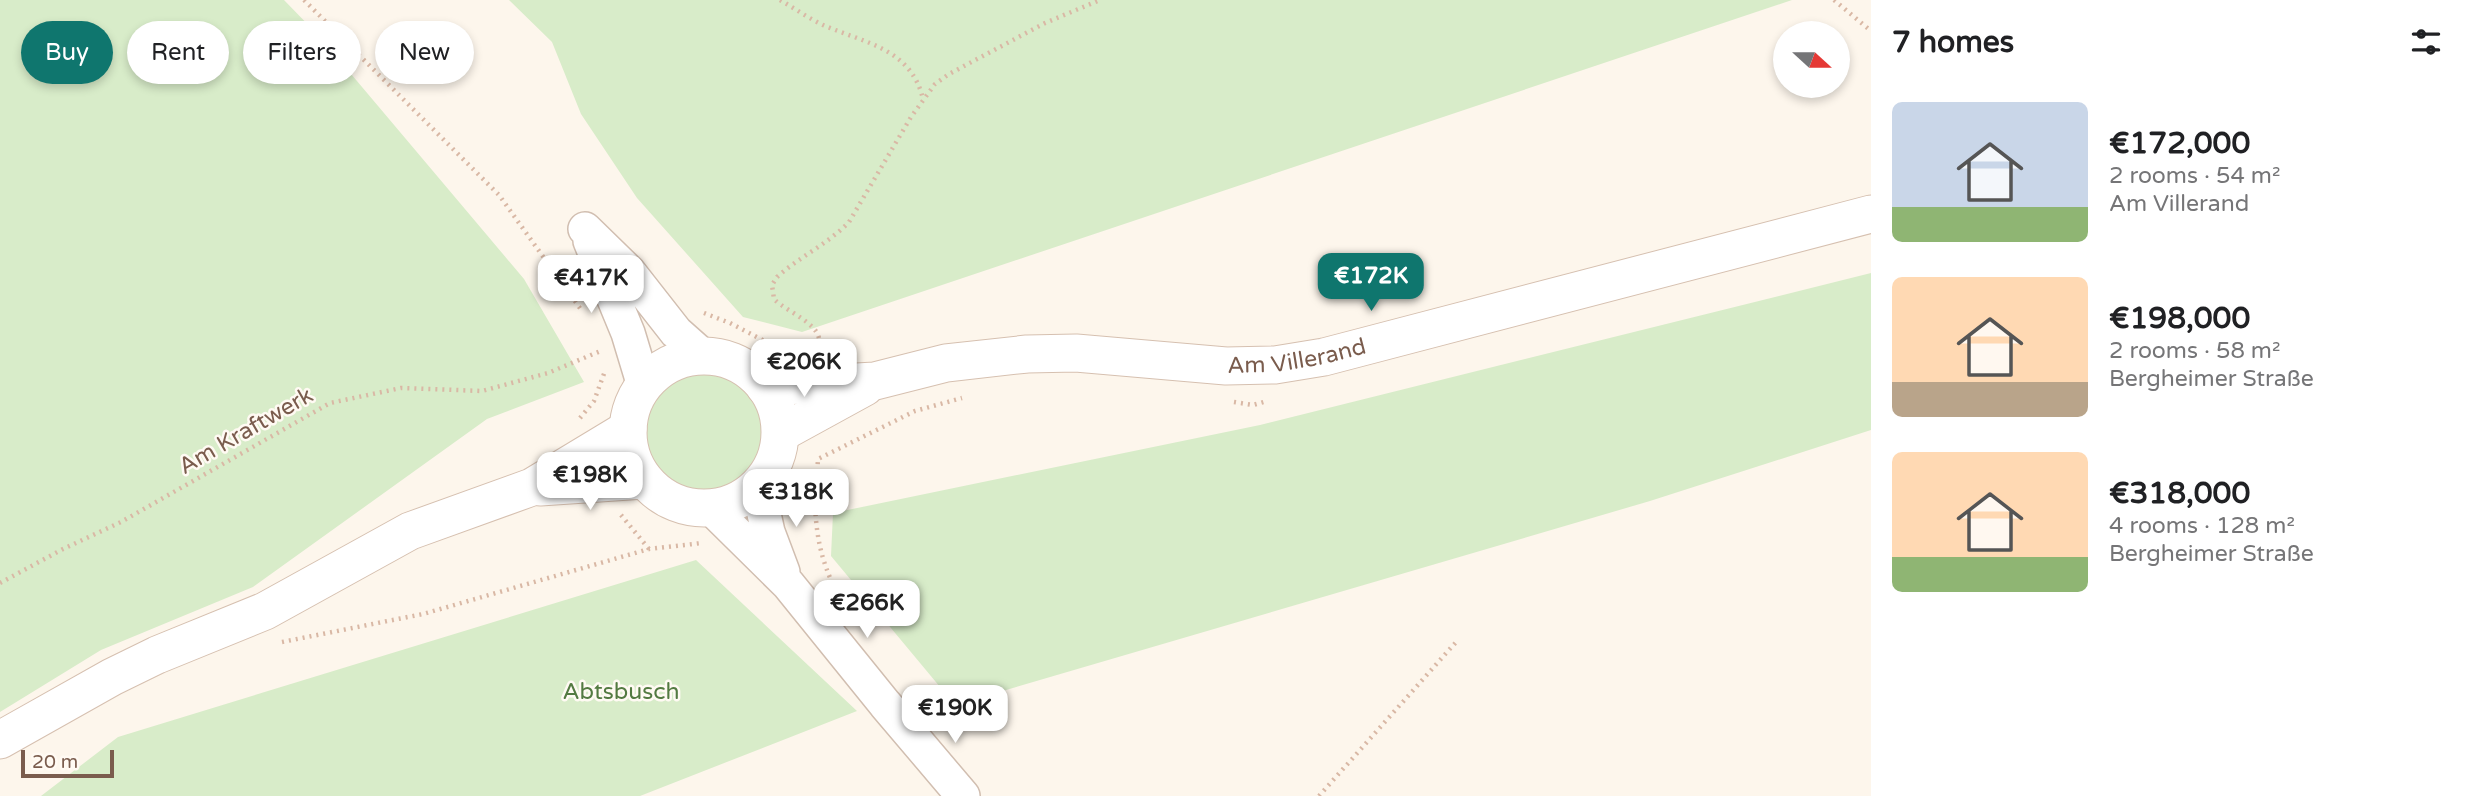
<!DOCTYPE html>
<meta charset="utf-8">
<style>
body{margin:0;font-family:"Varela Round",sans-serif;background:#f2f2f2;color:#202124;height:100vh;display:flex;flex-direction:column;font-size:26px;white-space:nowrap}
*{box-sizing:border-box;margin:0}
p{font-size:23px;color:#757577}
.icon{flex:none;width:38px;height:38px;fill:none;stroke:currentColor;stroke-width:2;stroke-linecap:round;stroke-linejoin:round}
.map{position:relative;flex:1;overflow:hidden}
.details{display:flex;flex-direction:column;background:#fff;width:595px}
.details>*{flex:none}
.banner{position:absolute;left:21px;top:21px;width:665px;height:63px;display:flex;gap:14px}
.needle{width:46px;rotate:111deg}
.controls{position:absolute;left:1773px;top:21px;display:grid;gap:14px}
.controls a{display:grid;place-items:center;width:77px;height:77px;border-radius:50%;background:#fff;box-shadow:0 4px 10px #0003;font-size:35px}
.scale{position:absolute;left:21px;bottom:18px;width:93px;box-sizing:border-box;padding-left:7px;border:4px solid #7a5c4d;border-top:0;font-size:19px;line-height:24px;white-space:nowrap;color:#7a5c4d;-webkit-text-stroke:5px #fffaf3;paint-order:stroke}
.price{position:absolute;translate:-50% -60px;padding:0 16px;border-radius:14px;background:#fff;color:#222;font-size:23px;line-height:46px;filter:drop-shadow(0 2px 4px #0008)}
.price::after{content:'';position:absolute;left:50%;top:42px;width:21px;height:16px;margin-left:-10px;background:inherit;clip-path:polygon(0 0,100% 0,50% 100%)}
.price.on{background:#0f766e;color:#fff}
ul{padding:0;list-style:none}
li{display:flex;align-items:center;gap:21px;height:175px;padding:0 21px}
li span{display:grid;place-items:center;flex:none;width:196px;height:140px;border-radius:10px;color:#555}
li>.icon{margin-inline-start:auto}
span .icon{width:84px;height:84px;fill:#fffc;stroke-width:1}
li b{font-size:30px}
h2{display:flex;justify-content:space-between;align-items:center;height:84px;padding:0 21px;font-size:30px}
.tag{padding:0 24px;border-radius:32px;background:#fff;box-shadow:0 4px 10px #0003;font-size:24px;line-height:63px}
.tag.on{background:#0f766e;color:#fff}
main{display:flex;flex:1;min-height:0}
.map>svg:first-child{display:block}
</style>
<main>
<div class="map">
<svg width="1871" height="796" viewBox="0 0 1871 796">
<rect width="100%" height="100%" fill="#fdf6ec"/>
<path fill="#d8ecc9" d="M0,0H284L319,36L524,279L584,382L487,419L253,587L101,650L0,712Z
M509,0H1792L802,332L743,317L637,198L581,114L552,42Z
M1871,273V430L1650,501L955,705L831,556L833,513L1260,425Z
M644 432a59 59 0 1 1 118 0a59 59 0 1 1-118 0Z
M696,560L857,711L640,796H41L118,737Z"/>
<g fill="none" stroke-linecap="round" stroke-linejoin="round">
<defs>
<path id="tertiary" d="M585,229L629,272L676,332L703,356
M590,241L628,333L644,386
M758,487L768,532L783,572
M712,509L788,584L885,704L963,796"/>
<g id="secondary">
<circle cx="704" cy="432" r="76"/>
<path id="s1" d="M765,387L875,381L946,363L1027,354L1076,353L1226,366L1275,365L1324,357L1871,214"/>
<path d="M781,433L865,387"/>
<path d="M540,487L644,480"/>
<path d="M0,740L112,677L157,655L265,611L410,531L532,487L628,429"/>
</g>
</defs>
<use href="#tertiary" stroke="#d1beb0" stroke-width="36"/>
<use href="#secondary" stroke="#d6c0b0" stroke-width="39"/>
<path stroke="#d9b8a5" stroke-width="4.5" stroke-dasharray="2 5" stroke-linecap="butt" d="M304,0L499,195L582,311
M780,0C794,8 808,18 823,25C864,43 911,48 923,99
M1834,0L1871,31
M704,313L730,323L772,345L796,350
M815,351C833,328 787,313 774,299L772,285L777,277C799,257 828,244 849,222L911,117L935,84L949,74L1045,23L1100,0
M1234,402L1253,405L1267,401
M580,418L594,401L605,371
M815,507C817,539 821,558 834,587
M621,515L649,549
M797,516L815,507L818,459L915,411L962,398
M0,583L63,549L121,522L330,403L401,388L482,391L548,373L603,350
M282,642L423,614L649,549L702,543
M1319,796L1457,641"/>
<use href="#tertiary" stroke="#fff" stroke-width="33"/>
<use href="#secondary" stroke="#fff" stroke-width="37"/>
</g>
<g text-anchor="middle" dominant-baseline="central" stroke-width="5" stroke-linejoin="round" paint-order="stroke">
<g font-size="23" fill="#7a5c4d" stroke="#fffaf3">
<text stroke="none"><textPath href="#s1" startOffset="536">Am Villerand</textPath></text>
<text transform="translate(246 431) rotate(-30)">Am Kraftwerk</text>
</g>
<g font-size="23" fill="#537a41" stroke="#fffaf3">
<text x="621" y="692">Abtsbusch</text>
</g>
</g>
</svg>
<div class="controls">
<a><svg class="needle" viewBox="-14 -14 28 28"><path d="M0-13l5 13h-10z" fill="#e53935"/><path d="M0 13l5-13h-10z" fill="#757577"/></svg></a>
</div>
<div class="scale">20 m</div>
<b class="price on" style="left:1371px;top:313px">€172K</b>
<b class="price" style="left:591px;top:315px">€417K</b>
<b class="price" style="left:804px;top:399px">€206K</b>
<b class="price" style="left:590px;top:512px">€198K</b>
<b class="price" style="left:796px;top:529px">€318K</b>
<b class="price" style="left:867px;top:640px">€266K</b>
<b class="price" style="left:955px;top:745px">€190K</b>
<div class="banner">
<a class="tag on">Buy</a>
<a class="tag">Rent</a>
<a class="tag">Filters</a>
<a class="tag">New</a>
</div>
</div>
<section class="details">
<h2>7 homes<svg class="icon" aria-label="filters" viewBox="0 0 24 24"><path d="M4 7h16M4 17h16"/><circle cx="9" cy="7" r="2"/><circle cx="15" cy="17" r="2"/></svg></h2>
<ul>
<li><span style="background:linear-gradient(#c9d6e8 75%,#8fb573 0)"><svg class="icon" aria-label="home" viewBox="0 0 24 24"><path d="M3 11l9-7 9 7M6 9v11h12V9"/></svg></span><div><b>€172,000</b><p>2 rooms · 54 m²</p><p>Am Villerand</p></div></li>
<li><span style="background:linear-gradient(#ffd9b3 75%,#b9a48a 0)"><svg class="icon" aria-label="home" viewBox="0 0 24 24"><path d="M3 11l9-7 9 7M6 9v11h12V9"/></svg></span><div><b>€198,000</b><p>2 rooms · 58 m²</p><p>Bergheimer Straße</p></div></li>
<li><span style="background:linear-gradient(#ffd9b3 75%,#8fb573 0)"><svg class="icon" aria-label="home" viewBox="0 0 24 24"><path d="M3 11l9-7 9 7M6 9v11h12V9"/></svg></span><div><b>€318,000</b><p>4 rooms · 128 m²</p><p>Bergheimer Straße</p></div></li>
</ul>
</section>
</main>
